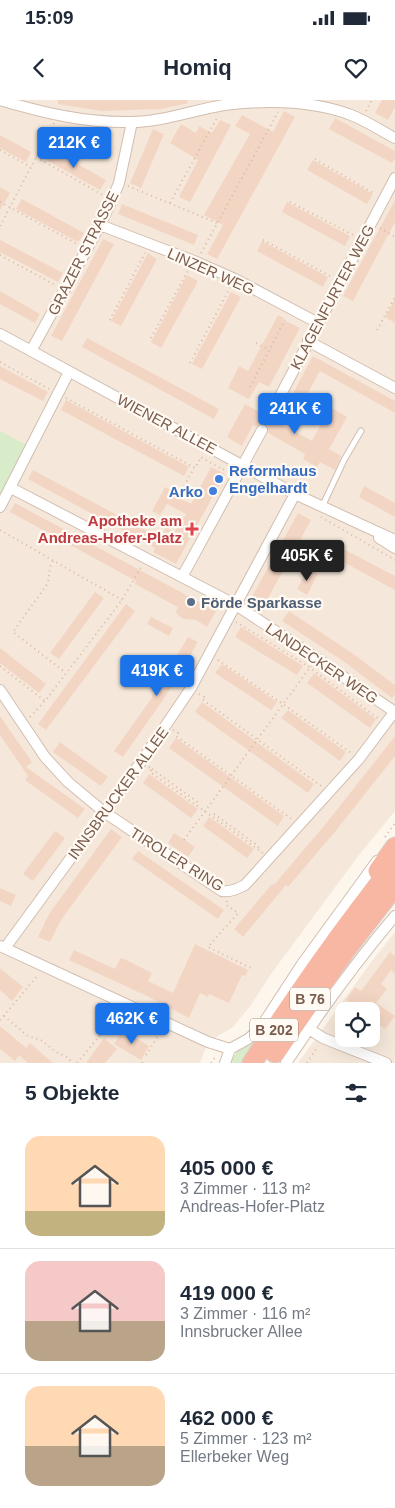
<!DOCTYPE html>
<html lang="de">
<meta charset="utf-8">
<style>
body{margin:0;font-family:Arial,sans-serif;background:#f6f6f7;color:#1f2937;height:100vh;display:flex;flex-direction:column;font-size:19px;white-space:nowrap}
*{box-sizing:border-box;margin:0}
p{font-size:16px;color:#747a83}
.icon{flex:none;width:28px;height:28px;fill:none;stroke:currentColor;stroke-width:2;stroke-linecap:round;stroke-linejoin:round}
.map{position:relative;height:963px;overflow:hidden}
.drawer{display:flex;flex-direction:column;background:#fff;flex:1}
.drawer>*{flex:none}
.buttons{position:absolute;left:335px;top:902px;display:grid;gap:10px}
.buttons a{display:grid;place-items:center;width:45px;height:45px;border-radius:10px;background:#fff;box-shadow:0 5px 20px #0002;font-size:25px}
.price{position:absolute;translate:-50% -42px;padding:0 11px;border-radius:5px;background:#1a73e8;color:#fff;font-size:16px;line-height:32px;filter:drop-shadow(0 1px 2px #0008)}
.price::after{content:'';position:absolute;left:50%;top:30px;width:15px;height:11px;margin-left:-8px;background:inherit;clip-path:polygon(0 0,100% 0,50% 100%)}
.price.on{background:#222;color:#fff}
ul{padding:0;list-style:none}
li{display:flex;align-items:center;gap:15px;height:125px;padding:0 25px}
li+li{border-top:1px solid #e0e1e3}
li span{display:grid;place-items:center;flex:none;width:140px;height:100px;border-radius:15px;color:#555}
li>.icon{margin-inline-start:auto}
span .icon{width:60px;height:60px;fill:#fffc;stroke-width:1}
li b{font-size:21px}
h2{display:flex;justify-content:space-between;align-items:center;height:60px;padding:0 25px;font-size:21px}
.status{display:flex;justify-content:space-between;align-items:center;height:35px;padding:0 25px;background:#fff;direction:ltr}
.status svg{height:14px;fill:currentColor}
header{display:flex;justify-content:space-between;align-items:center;height:65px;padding:0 25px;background:#fff;font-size:22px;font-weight:700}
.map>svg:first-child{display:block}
</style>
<div class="status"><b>15:09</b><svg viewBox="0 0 49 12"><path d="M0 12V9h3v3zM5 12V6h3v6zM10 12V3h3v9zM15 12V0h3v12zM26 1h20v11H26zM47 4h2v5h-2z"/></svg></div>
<header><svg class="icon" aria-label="back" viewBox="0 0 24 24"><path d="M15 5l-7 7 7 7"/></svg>Homiq<svg class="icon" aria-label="heart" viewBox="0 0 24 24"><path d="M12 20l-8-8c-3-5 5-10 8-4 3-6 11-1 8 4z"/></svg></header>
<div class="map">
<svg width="395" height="963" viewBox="0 0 395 963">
<rect width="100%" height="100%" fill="#fdf6ec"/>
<path fill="#f5e8da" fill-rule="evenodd" d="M0,0H395V711L359,755L271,874L251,905L233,927L208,942L200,963H0Z
M395,832V963H298L372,861ZM344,911H371V939H344Z"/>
<path fill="#d8ecc9" d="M0,331L28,346L0,396Z
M261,934L244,963H230L237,951L252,942Z"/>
<path fill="#f3d5c3" d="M58,0H187L188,3L157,10V9L101,11L58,4Z
M382,0H395V7L388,20L375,13Z
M284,11L295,17L217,159L207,154L223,125L204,115L250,34L235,26L242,15L273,32Z
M335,18L395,51V58L392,63L329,29Z
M220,20L231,25L190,102L179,97L198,60L170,43L181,24L196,33L199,26L212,33Z
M153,29L164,34L141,88L130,83Z
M0,35L31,52L26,62L0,48Z
M49,48L106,80L100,90L43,58Z
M313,60L373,94L367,104L307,70Z
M0,87L10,93L0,110Z
M22,99L84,133L79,141H76L16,109Z
M395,100V122L353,201L343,196Z
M287,102L350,136L345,146L282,112Z
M122,104L198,135L194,145L118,114Z
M103,139L114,144L62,241L51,236Z
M0,140L63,173L58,182L0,152Z
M262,141L328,177L323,187L257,151Z
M148,153L157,159L121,226L111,221Z
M187,175L198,181L161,248L151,242Z
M0,191L40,214L35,223L0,204Z
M231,192L241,197L202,269L192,264Z
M395,199V223L385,217Z
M278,215L284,218L283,220L300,228L269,287L259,282L249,299L228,288L239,266L248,271Z
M87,238L219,309L214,319L82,247Z
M313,256L395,301V313L320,271L295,316L284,310Z
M0,266L48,292L43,301L0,279Z
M66,300L189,367L184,376L61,310Z
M245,304L263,314L262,318L265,323L270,324L275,321L312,341L330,307L347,317L329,349L341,356L335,370L320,362L317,367L303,359L305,354L268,333V327L265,324H259L256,327L253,325L242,346L227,337Z
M211,367L225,374L176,464L153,452L155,448L28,379L33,370L160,438L166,427L174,432L178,427L186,414L167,404L160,415L152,411L165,387L173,391L172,394L191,404Z
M364,386L395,403V417L359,397Z
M15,403L216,511L207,527L196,520L184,519L179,516L176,512L178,507L135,484L136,481L10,412Z
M298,413L311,420L262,509L249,502Z
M326,440L395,476V490L321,450Z
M308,469L318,474L307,495L297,489Z
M95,492L104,498L59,559L50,553Z
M126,504L135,511L46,630L38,624Z
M289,511L352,553L395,585V594L392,598L343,561L282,521Z
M151,517L173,528L169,536L147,524Z
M241,527L303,566L297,575L235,537Z
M188,537L198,542L165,597L123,657L114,651L151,599Z
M0,548L46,584L39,593L0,563Z
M222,564L277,602L271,610L215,573Z
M314,573L376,619L370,628L307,583Z
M202,602L314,684L308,693L195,612Z
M288,610L346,652L340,661L281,618Z
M0,616L32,662L26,667L85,709L78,718L25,680L28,676L0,635Z
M395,636V656L334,733L288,787L286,785L243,837L234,829L272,784L274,785L328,721Z
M176,638L284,716L278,726L169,648Z
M60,642L108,677L101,686L53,652Z
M149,674L198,709L191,718L143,683Z
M209,717L254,749L247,758L203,726Z
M111,729L122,737L61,820L50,842L38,837L49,814Z
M55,731L65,738L33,781L23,774Z
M174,733L195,747L188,757L168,743Z
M138,751L224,810L218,819L132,759Z
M0,788L16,795L11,806L0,801Z
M195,844L248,870L245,876L242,875L229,903L209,894L208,897L200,893L189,918L147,896L69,860L74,850L115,869L120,859L122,858L152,873L148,881L173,893Z
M390,852L395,856V874L391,870L381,884L387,889L376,903L395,916L385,929L371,919V911H361L346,900L355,887L361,891Z
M0,868L23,887L12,901L0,890Z
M0,926L26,948L30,943L53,963H28L19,955L15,961L0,949Z
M123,930L149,946L141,960L114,944Z
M104,938L117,949L105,963H86Z"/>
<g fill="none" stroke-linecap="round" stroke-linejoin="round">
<defs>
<path id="lane" d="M322,407L344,360L361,331"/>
<path id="street" d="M0,0C44,13 85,23 131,22C163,22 193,10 224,5C266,0 312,0 351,15C367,21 381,31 395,38
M100,125L194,161L235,179L318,223
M0,234L295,394L362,425L395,440
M308,241L395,288
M31,251L100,125L112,100L119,83L132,22
M269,317L395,78
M11,388L236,505L316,558L395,612
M0,407L69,272
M379,438L395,448
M182,477L262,330
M0,590L45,657L68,682L104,712L222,791C231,792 237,789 245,785L359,659L395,611
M0,846L208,942L230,949
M5,848L141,662L191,588L295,394
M309,929L323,938L386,963
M225,963L230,949L248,939L259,930L302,864L377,761
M286,963C320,912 355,863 395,816"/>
<path id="highway" d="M378,771L395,747
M275,953L345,851L395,786
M252,963C297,895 343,827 395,764"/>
</defs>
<use href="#lane" stroke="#d1beb0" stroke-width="7"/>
<use href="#street" stroke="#d1beb0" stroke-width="12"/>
<use href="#highway" stroke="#dad1cd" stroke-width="21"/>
<path stroke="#d9b8a5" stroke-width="2" stroke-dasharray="1 4" stroke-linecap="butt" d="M366,11L372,0
M0,50L31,67
M36,57L103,95
M315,59L375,94
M128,86L217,123
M0,102L79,145
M290,102L353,135
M170,103L218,16
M0,126L54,23
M380,128L395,137
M263,140L332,177
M201,153L278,12
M0,155L57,186
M110,220L145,153
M377,230L395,197
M151,238L189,169
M256,243L269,250
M0,262L51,290
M190,263L231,186
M250,287L285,220
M66,298L195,368L201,357L223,370L225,367
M177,399L194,368
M321,417L395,460
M0,430L122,500
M53,461L50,467L48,483L13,532L66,573
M236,522L309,567L379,619
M218,560L283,604L351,653
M0,566L45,601
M199,594L204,597L202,599L321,686
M30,617L45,601L122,500L141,467
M173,630L178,633L176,636L293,720
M149,667L152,669L150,672L263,753
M152,669L199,703
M214,714L257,745L261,751
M385,737L395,723
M184,740L311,566
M227,801L226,805L238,813L208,847L253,869
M4,916L28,936L41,940L56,952L67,957L73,963
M0,920L38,875
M146,955L161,931
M77,963L116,916L119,910
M142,963L144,960
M211,963L217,955
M307,963L318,946"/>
<use href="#lane" stroke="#fff" stroke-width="5"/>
<use href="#street" stroke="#fff" stroke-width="10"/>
<use href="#highway" stroke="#f7b7a3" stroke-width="19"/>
</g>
<g fill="#3f7fe0" stroke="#fffaf3" stroke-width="2">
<circle cx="219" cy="379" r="5"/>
<circle cx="213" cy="391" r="5"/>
</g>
<path fill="#e0444e" stroke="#fffaf3" stroke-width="2" d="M189.5 421.5h5v5h5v5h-5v5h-5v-5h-5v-5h5z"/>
<circle fill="#5c6f8a" stroke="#fffaf3" stroke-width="2" cx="191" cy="502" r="5"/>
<g text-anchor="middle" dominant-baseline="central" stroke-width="4.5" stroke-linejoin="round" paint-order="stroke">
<g fill="#fffaf3" stroke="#a28b7f" stroke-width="1">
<rect x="290" y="887.5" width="40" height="23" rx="4"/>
<rect x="250" y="918.5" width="48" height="23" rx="4"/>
</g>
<g font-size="14" font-weight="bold" fill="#7a5c4d">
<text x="310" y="899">B 76</text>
<text x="274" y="930">B 202</text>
</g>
<g font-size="15" fill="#7a5c4d" stroke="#fffaf3">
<text transform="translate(83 153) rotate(-63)">GRAZER STRASSE</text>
<text transform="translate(211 171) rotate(24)">LINZER WEG</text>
<text transform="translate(332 197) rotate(-62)">KLAGENFURTER WEG</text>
<text transform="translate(167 324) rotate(28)">WIENER ALLEE</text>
<text transform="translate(322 563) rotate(34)">LANDECKER WEG</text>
<text transform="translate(118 693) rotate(-54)">INNSBRUCKER ALLEE</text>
<text transform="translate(177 759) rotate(32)">TIROLER RING</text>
</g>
<g font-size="15" font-weight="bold" fill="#366cbe" stroke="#fffaf3" text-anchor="start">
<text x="229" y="370">Reformhaus<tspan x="229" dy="17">Engelhardt</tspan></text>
<text x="203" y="391" text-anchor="end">Arko</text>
</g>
<g font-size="15" font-weight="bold" fill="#be3a42" stroke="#fffaf3" text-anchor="end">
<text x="182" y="420">Apotheke am<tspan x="182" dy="17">Andreas-Hofer-Platz</tspan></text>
</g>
<g font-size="15" font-weight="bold" fill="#4e5e75" stroke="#fffaf3" text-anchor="start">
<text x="201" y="502">Förde Sparkasse</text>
</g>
</g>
</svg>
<div class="buttons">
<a><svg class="icon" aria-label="locate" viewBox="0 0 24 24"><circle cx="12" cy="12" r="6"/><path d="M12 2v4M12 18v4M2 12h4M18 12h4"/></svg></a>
</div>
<b class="price" style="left:74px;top:69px">212K €</b>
<b class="price" style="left:295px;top:335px">241K €</b>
<b class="price on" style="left:307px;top:482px">405K €</b>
<b class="price" style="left:157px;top:597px">419K €</b>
<b class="price" style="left:132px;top:945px">462K €</b>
</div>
<section class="drawer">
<h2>5 Objekte<svg class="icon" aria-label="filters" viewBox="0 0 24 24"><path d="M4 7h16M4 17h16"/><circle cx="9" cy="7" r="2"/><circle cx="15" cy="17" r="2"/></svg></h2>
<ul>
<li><span style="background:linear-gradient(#ffd9b3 75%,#c2b280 0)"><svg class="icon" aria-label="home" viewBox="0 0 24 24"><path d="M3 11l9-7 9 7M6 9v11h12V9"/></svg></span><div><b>405 000 €</b><p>3 Zimmer · 113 m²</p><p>Andreas-Hofer-Platz</p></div></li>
<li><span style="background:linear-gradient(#f6c9c9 60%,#b9a48a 0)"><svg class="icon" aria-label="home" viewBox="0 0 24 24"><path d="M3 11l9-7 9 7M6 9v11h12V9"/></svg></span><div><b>419 000 €</b><p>3 Zimmer · 116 m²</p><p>Innsbrucker Allee</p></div></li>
<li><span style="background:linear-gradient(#ffd9b3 60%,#b9a48a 0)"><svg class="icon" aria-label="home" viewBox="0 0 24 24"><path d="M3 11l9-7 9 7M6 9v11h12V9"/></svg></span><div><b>462 000 €</b><p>5 Zimmer · 123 m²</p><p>Ellerbeker Weg</p></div></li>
</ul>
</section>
